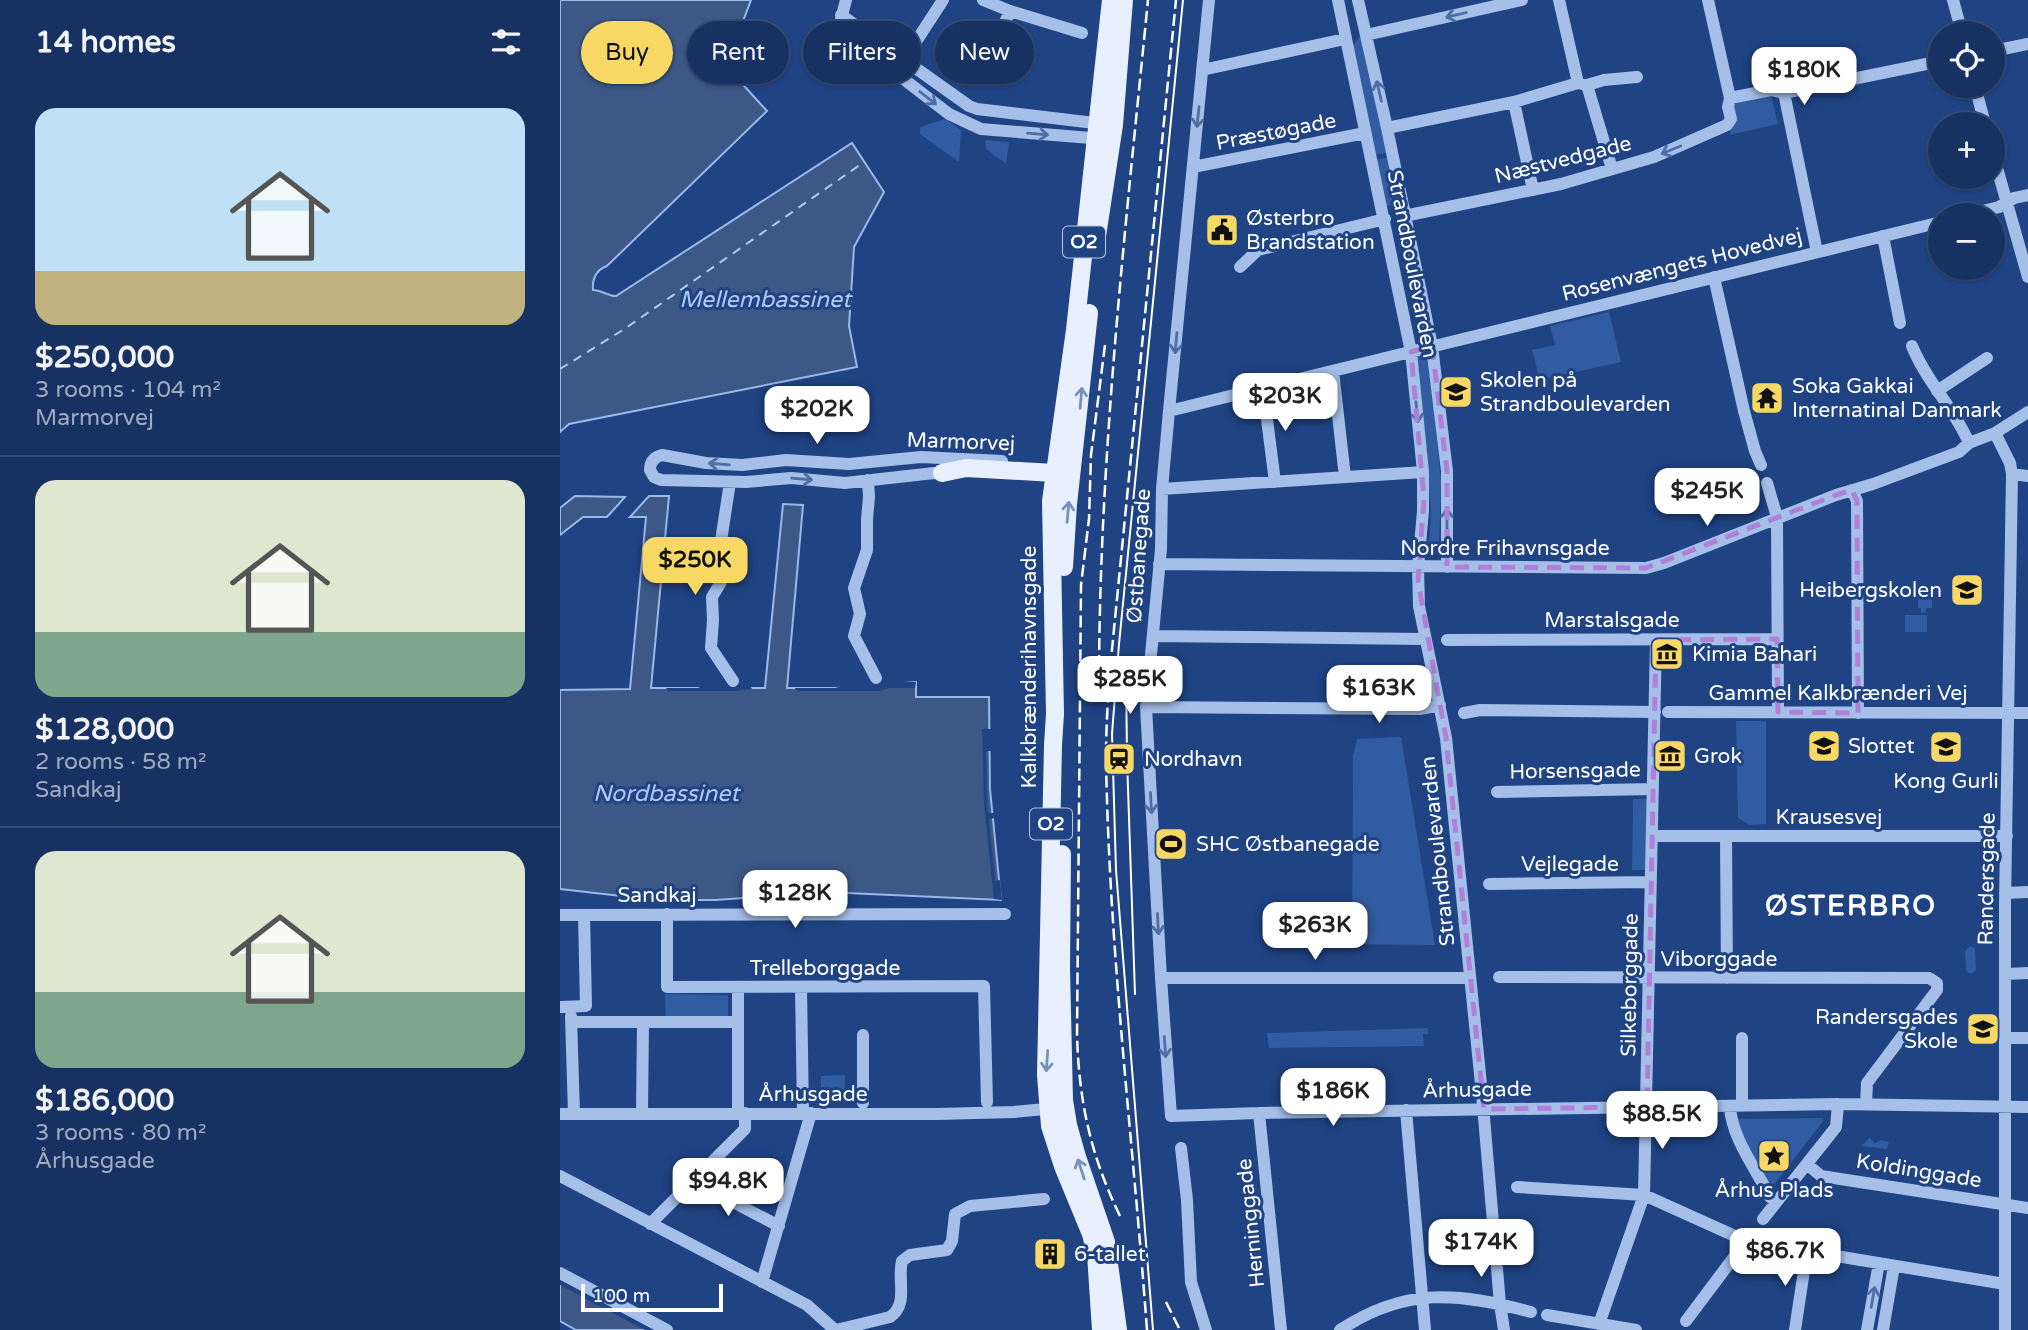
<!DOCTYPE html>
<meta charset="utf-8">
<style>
body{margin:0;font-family:"Varela Round",sans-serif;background:#203a68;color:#f1f3f6;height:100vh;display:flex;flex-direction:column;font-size:26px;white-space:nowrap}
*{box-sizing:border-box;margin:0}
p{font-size:23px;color:#9eaabe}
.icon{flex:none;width:38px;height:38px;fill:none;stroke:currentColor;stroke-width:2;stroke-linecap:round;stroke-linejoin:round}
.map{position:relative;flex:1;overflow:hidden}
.panel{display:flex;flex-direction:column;background:#173262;width:560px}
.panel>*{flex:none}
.hud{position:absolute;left:21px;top:21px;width:665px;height:63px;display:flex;gap:14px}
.tools{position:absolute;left:1368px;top:21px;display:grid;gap:14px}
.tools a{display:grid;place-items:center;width:77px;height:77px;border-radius:50%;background:#173262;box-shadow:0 2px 5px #0004,0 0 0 2px #364d77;font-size:35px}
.scale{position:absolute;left:21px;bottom:18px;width:142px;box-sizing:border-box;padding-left:7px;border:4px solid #fff;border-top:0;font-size:19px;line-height:24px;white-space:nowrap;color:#fff;-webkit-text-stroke:5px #1f4383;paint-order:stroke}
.price{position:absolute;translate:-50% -60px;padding:0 16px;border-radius:14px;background:#fff;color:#222;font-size:23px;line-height:46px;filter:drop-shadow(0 2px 4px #0008)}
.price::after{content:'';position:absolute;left:50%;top:42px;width:21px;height:16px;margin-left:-10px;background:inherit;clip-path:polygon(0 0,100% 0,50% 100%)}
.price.on{background:#f8d865;color:#111}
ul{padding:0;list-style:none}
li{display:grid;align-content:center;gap:14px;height:371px;padding:0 35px}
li+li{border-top:2px solid #364d77}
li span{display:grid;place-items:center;height:217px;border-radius:21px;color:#555}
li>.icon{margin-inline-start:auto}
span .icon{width:126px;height:126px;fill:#fffc;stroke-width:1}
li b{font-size:30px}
h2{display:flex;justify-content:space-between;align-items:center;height:84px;padding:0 35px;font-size:30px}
.tag{padding:0 24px;border-radius:32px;background:#173262;box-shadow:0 2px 5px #0004,0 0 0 2px #364d77;font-size:24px;line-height:63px}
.tag.on{background:#f8d865;color:#111}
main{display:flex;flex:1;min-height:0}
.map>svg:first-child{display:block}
</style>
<main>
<section class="panel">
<h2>14 homes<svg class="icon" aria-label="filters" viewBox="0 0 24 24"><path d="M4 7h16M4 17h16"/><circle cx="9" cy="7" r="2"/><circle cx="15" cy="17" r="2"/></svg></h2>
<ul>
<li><span style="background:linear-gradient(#bfe0f5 75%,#c2b280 0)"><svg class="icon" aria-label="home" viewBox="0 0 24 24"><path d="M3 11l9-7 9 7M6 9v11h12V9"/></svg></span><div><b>$250,000</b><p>3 rooms · 104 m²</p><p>Marmorvej</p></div></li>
<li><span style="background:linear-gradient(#dfe7d0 70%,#7fa58c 0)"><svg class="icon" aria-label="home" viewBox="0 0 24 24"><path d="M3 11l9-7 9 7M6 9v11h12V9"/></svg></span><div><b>$128,000</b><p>2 rooms · 58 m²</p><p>Sandkaj</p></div></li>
<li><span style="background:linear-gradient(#dfe7d0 65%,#7fa58c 0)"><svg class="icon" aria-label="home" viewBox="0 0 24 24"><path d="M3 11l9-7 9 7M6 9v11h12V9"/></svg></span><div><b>$186,000</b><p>3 rooms · 80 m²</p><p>Århusgade</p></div></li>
</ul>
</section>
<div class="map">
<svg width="1468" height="1330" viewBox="0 0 1468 1330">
<rect width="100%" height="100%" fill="#1f4383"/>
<path fill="#325ca1" d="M803,36L828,153L814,155L791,49L799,37Z
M1211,95L1218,124L1170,135L1173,103Z
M385,119L401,130L399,162L360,134V127Z
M425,140L449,142L446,164L426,149Z
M829,157L839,205L825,206L815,160Z
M1049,312L1061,362L980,380L972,350L995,345L990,326Z
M855,356H869L881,482L879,548H869L871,510Z
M1358,593L1372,594V608H1366V612L1361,613V608H1358Z
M1345,615H1367V632H1345Z
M1176,721H1206V824L1189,825L1178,818Z
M841,737L875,945L792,944L793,756L797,739Z
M1073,799H1087L1086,870H1072Z
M1410,946L1415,949L1416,970L1411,974L1406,971L1405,951Z
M105,994L168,995V1023H106Z
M868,1028V1034H863L864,1046L709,1048L707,1033Z
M285,1075V1103L261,1104V1076Z
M1262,1118L1264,1120L1209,1191L1173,1119Z
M1310,1138L1315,1143L1321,1140L1329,1142L1327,1149L1301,1146Z"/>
<path fill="#3d5887" stroke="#98b9eb" stroke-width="2" d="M0,0H191L166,66L207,111L47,266C36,270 32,278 33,290C42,290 47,296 56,296L292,143L324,192L294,247L289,326L297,367L9,424L0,432Z
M15,496L65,497L47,517H23L0,535V508Z
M89,496H109L91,688H205L223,504L243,505L227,688H275L356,682V697H429L430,789L441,900L265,892L156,900H96L0,889V690L70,689L86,517H70Z
M0,1280L92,1330H16L0,1321Z"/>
<path fill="#1f4383" d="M316,682H356L355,688H329L319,691H237L235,688H275L290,683Z
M145,685H190L192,689L174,691H108L106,688H138Z
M422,729H432L433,751H426L427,804L428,813H435V818L429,819L435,881L440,880L442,900L434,899L424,804Z
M0,1279L95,1330H85L0,1285Z"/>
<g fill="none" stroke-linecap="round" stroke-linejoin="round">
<path stroke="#b0c9f1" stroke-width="2" stroke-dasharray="9 7" stroke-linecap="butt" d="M0,369L66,328L304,162"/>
<path stroke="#a5bfe9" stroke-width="12" d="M286,0L280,23L289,37L389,114L421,129L543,139
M423,0L450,11L522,33
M649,0L609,411L602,489L601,549L586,707L601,978L611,1116L699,1113L1278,1104L1468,1107
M778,0L851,352L863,472V511L858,567L859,606L886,738L922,1094L940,1304L944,1330
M798,0L827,128L872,346L887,471V567
M999,0L1018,83L1027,85L1052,169
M1393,0L1402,33
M281,15L409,106L417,109L543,124
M806,35L962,0
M1433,51L1468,44
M344,60L383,0
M642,70L785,39
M420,80L450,11
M1027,85L1044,80L1077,77
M1415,86L1425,124
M1170,98L1211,90L1224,93
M954,102L973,190
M827,128L954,102L1018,83
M1433,154L1468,277
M633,167L805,133
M1407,215L1439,207L1454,198L1468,195
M844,216L1001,184L1094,157L1167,125L1171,119L1168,107L1170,98L1148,0
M1323,236L1340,323
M1257,252L1224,93L1381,61
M680,267L698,250L825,219
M1154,277L1184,411L1195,451L1201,465
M1352,346C1366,381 1394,408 1409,443
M773,371L785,477
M703,388L715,482
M1377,391L1427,358
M609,411L1381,222
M1435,433L1450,463L1452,474L1445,904V1330
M388,474L374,473L285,483L231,478L186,482L101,480L94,477L90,470C90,462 94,457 102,455L146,463L182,465L226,460L289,464L361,457L442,461
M1452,474L1468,476
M308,480L309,497L307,519V550L294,588L300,614L294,636L316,678
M170,482L161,541V582L152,597L153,620L151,648L173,681
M1207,483L1217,517L1218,712
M602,489L863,472
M1292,490L1297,501L1298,713
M599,564L1086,568L1104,563L1276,495L1313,484L1399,452L1409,443L1435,433L1468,412
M593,636L864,639
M887,640L1217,639
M586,707L860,709L880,705
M1108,712L1468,713
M904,713L920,710L1095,712
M937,792L1093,789
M1092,836H1447
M1166,836L1167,978
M929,884L1091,882
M1445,893L1468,892
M107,914V987L424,986L427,1102
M0,915L445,914
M1446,974L1468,973
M939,977L1369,978L1377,983V990L1307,1083L1306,1104
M601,978H910
M241,987L243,1113
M0,1007L26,1006L24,915
M11,1016L14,1114
M11,1022H178
M303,1035V1103
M1182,1038V1105
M1445,1038H1468
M1170,1106C1171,1137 1196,1169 1210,1197L1216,1202
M846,1110L865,1330
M82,1113L83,1022
M178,1113V987
M699,1113L721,1330
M0,1114H378L454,1112L496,1108
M621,1148L627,1200L631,1282L646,1330
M1248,1165L1261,1176L1468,1208
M0,1176L247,1305L275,1330
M133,1181L219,1226
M957,1187L1084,1195L1186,1241L1445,1284
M1203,1219L1276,1127L1278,1104
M90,1224L185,1129V1113
M0,1273L107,1330
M202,1282L251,1113
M987,1315L1076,1330
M1126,1321L1186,1241
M1039,1324L1084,1195L1096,640
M276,1330L330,1317C349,1304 337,1280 342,1261L350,1255L387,1250L392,1241L395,1214L410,1206L484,1199
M780,1330C845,1287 898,1292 971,1312
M1235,1330L1247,1251
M1307,1330L1319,1263
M1323,1330L1334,1266"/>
<path stroke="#e8effe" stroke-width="18" d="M537,236L554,125L564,0
M382,473L406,468L494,473L504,472
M504,567L508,504L529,313
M502,854L501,969L504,1100L508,1125L517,1157L546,1242L558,1330
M541,1330L536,1254L531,1234L503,1166L490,1126L486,1075L493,745L495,714L491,501L515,330L551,0"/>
<path stroke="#fff" stroke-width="2" d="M566,669L567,759L575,994
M593,1330L556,870L552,734L559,644L623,0"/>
<path stroke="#fff" stroke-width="2.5" stroke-dasharray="12 5" stroke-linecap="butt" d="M545,345L531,455L529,519L521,585L517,1035C519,1103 531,1157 561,1218
M539,701C538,467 565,233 588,0
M606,1302L620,1330
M587,1330C573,1140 549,949 546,758C546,708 551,659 556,609L616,0"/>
</g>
<defs><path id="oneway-shaft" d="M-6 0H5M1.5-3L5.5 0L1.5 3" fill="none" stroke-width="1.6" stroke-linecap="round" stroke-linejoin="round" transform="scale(1.75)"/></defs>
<g stroke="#4e6ea7">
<use href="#oneway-shaft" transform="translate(896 15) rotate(167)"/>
<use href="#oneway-shaft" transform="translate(819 91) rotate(-103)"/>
<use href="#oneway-shaft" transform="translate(368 98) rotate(38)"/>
<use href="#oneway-shaft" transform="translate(638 117) rotate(96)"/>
<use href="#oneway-shaft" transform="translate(478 134) rotate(5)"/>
<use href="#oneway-shaft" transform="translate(1111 150) rotate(158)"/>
<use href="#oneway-shaft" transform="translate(616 343) rotate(95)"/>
<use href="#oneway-shaft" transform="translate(857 412) rotate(84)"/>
<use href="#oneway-shaft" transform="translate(159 464) rotate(-175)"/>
<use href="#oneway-shaft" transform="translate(242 479) rotate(5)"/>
<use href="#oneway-shaft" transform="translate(887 519) rotate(-90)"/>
<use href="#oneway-shaft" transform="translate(591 803) rotate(87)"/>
<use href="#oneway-shaft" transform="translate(598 924) rotate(87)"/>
<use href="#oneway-shaft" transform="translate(605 1047) rotate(86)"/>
<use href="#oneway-shaft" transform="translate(1313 1297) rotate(-80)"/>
</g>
<g stroke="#7990ba">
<use href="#oneway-shaft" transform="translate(521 398) rotate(-85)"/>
<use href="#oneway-shaft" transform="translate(508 512) rotate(-85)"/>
<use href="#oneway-shaft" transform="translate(487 1061) rotate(94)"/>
<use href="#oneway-shaft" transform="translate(521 1169) rotate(-108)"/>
</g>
<path fill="none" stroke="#b080d9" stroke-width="5" stroke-dasharray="14 9" stroke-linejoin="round" d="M872,346L887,471V567L1086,568L1276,495L1292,490L1297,501L1298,713L1218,712L1217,639L1096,640L1087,1107L924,1109L886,738L858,581L864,499L851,352Z"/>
<defs>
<symbol id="civic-square" viewBox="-11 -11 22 22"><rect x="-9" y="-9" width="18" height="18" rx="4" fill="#f8d865" stroke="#1f4383"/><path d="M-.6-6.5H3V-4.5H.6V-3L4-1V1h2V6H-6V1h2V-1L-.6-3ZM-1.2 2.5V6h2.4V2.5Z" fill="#111"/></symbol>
<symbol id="school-square" viewBox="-11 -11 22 22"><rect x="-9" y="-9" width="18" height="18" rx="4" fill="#f8d865" stroke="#1f4383"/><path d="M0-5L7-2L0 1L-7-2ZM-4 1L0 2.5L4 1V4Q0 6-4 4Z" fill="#111"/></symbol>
<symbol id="temple-square" viewBox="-11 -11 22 22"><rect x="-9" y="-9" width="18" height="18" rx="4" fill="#f8d865" stroke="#1f4383"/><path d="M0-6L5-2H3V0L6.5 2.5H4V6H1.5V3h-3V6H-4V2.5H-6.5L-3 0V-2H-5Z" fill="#111"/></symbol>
<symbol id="museum-square" viewBox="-11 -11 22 22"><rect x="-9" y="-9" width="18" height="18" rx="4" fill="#f8d865" stroke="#1f4383"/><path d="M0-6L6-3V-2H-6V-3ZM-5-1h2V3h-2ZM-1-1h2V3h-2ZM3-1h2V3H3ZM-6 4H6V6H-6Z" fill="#111"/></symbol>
<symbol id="station-square" viewBox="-11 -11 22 22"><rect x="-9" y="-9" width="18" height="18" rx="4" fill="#f8d865" stroke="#1f4383"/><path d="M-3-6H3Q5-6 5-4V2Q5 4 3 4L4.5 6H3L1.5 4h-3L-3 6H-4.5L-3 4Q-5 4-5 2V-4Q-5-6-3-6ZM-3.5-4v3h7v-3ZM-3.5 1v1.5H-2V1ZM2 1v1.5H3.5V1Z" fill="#111"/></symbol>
<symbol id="stadium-square" viewBox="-11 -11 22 22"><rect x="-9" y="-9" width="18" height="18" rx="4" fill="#f8d865" stroke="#1f4383"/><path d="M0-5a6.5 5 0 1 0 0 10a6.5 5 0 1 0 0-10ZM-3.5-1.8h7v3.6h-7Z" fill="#111"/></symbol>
<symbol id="sight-square" viewBox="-11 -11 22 22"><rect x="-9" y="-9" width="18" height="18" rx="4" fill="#f8d865" stroke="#1f4383"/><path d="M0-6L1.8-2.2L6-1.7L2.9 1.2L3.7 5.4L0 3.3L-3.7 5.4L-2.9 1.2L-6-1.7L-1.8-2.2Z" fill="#111"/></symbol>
<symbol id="building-square" viewBox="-11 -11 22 22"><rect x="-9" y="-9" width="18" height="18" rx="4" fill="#f8d865" stroke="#1f4383"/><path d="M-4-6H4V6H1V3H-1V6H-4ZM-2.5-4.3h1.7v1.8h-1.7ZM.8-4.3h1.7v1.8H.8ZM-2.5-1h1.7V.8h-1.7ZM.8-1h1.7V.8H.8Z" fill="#111"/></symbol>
</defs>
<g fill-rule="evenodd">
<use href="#civic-square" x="643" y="211" width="38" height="38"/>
<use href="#school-square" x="877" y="373" width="38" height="38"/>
<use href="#temple-square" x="1188" y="379" width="38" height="38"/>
<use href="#school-square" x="1388" y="571" width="38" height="38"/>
<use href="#museum-square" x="1088" y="635" width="38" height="38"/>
<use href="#school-square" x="1245" y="727" width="38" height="38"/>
<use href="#school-square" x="1367" y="728" width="38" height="38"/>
<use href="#museum-square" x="1091" y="737" width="38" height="38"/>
<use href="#station-square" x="540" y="740" width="38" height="38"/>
<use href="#stadium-square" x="592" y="825" width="38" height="38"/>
<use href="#school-square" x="1404" y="1010" width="38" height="38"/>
<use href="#sight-square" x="1195" y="1137" width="38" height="38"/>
<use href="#building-square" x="471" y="1235" width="38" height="38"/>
</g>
<g text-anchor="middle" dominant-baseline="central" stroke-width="6" stroke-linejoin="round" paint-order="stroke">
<g fill="#1f4383" stroke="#bcc7da" stroke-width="2">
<rect x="503" y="226.5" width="42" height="31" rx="5"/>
<rect x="470" y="808.5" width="42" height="31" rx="5"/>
</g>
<g font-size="19" font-weight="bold" fill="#fff">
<text x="524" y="242">O2</text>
<text x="491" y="824">O2</text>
</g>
<g font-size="21" fill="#fff" stroke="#1f4383">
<text transform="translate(716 132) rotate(-11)">Præstøgade</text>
<text transform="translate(1003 160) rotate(-14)">Næstvedgade</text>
<text transform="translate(852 264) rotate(79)">Strandboulevarden</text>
<text transform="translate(1122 265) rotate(-14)">Rosenvængets Hovedvej</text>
<text transform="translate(401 442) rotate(2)">Marmorvej</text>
<text x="945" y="548">Nordre Frihavnsgade</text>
<text transform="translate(579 556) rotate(-86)">Østbanegade</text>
<text x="1052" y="620">Marstalsgade</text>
<text transform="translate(469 667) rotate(-90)">Kalkbrænderihavnsgade</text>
<text x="1278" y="693">Gammel Kalkbrænderi Vej</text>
<text transform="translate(1015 771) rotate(-1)">Horsensgade</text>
<text x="1269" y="817">Krausesvej</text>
<text transform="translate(878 851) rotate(-96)">Strandboulevarden</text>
<text x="1010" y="864">Vejlegade</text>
<text transform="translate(1427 879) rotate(-89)">Randersgade</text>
<text x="97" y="895">Sandkaj</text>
<text x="1159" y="959">Viborggade</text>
<text x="265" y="968">Trelleborggade</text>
<text transform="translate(1070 985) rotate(-89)">Silkeborggade</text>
<text transform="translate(917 1090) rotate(-1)">Århusgade</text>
<text x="253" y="1094">Århusgade</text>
<text transform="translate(1359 1171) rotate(9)">Koldinggade</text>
<text transform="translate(691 1223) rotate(-96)">Herninggade</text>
</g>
<g font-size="21" fill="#fff" stroke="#1f4383" text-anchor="start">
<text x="686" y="218">Østerbro<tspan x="686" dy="24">Brandstation</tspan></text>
<text x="920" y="380">Skolen på<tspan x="920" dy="24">Strandboulevarden</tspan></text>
<text x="1232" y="386">Soka Gakkai<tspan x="1232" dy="24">Internatinal Danmark</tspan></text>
<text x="1382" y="590" text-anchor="end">Heibergskolen</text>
<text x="1132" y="654">Kimia Bahari</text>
<text x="1288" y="746">Slottet</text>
<text x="1134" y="756">Grok</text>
<text x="584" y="759">Nordhavn</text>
<text x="1386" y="781" text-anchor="middle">Kong Gurli</text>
<text x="636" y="844">SHC Østbanegade</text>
<text x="1398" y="1017" text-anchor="end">Randersgades<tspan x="1398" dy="24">Skole</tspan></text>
<text x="1214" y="1190" text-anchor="middle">Århus Plads</text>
<text x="514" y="1254">6-tallet</text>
</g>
<g font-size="23" font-style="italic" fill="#b0c9f1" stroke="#1f4383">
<text x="205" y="300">Mellembassinet</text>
<text x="106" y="794">Nordbassinet</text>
</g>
<g font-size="28" font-weight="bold" letter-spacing="2" fill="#fff" stroke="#1f4383">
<text x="1291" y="906">ØSTERBRO</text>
</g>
</g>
</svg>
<div class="tools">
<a><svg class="icon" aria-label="locate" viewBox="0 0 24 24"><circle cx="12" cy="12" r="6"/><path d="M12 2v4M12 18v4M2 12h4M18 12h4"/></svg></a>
<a>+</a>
<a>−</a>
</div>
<div class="scale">100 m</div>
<b class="price" style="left:1244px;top:107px">$180K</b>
<b class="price" style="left:725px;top:433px">$203K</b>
<b class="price" style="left:257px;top:446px">$202K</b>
<b class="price" style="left:1147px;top:528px">$245K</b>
<b class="price on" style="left:135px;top:597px">$250K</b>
<b class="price" style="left:570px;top:716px">$285K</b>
<b class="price" style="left:819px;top:725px">$163K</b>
<b class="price" style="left:235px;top:930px">$128K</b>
<b class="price" style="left:755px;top:962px">$263K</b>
<b class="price" style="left:773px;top:1128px">$186K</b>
<b class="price" style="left:1102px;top:1151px">$88.5K</b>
<b class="price" style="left:168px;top:1218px">$94.8K</b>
<b class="price" style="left:921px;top:1279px">$174K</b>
<b class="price" style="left:1225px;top:1288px">$86.7K</b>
<div class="hud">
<a class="tag on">Buy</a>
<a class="tag">Rent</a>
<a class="tag">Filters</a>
<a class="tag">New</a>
</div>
</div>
</main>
